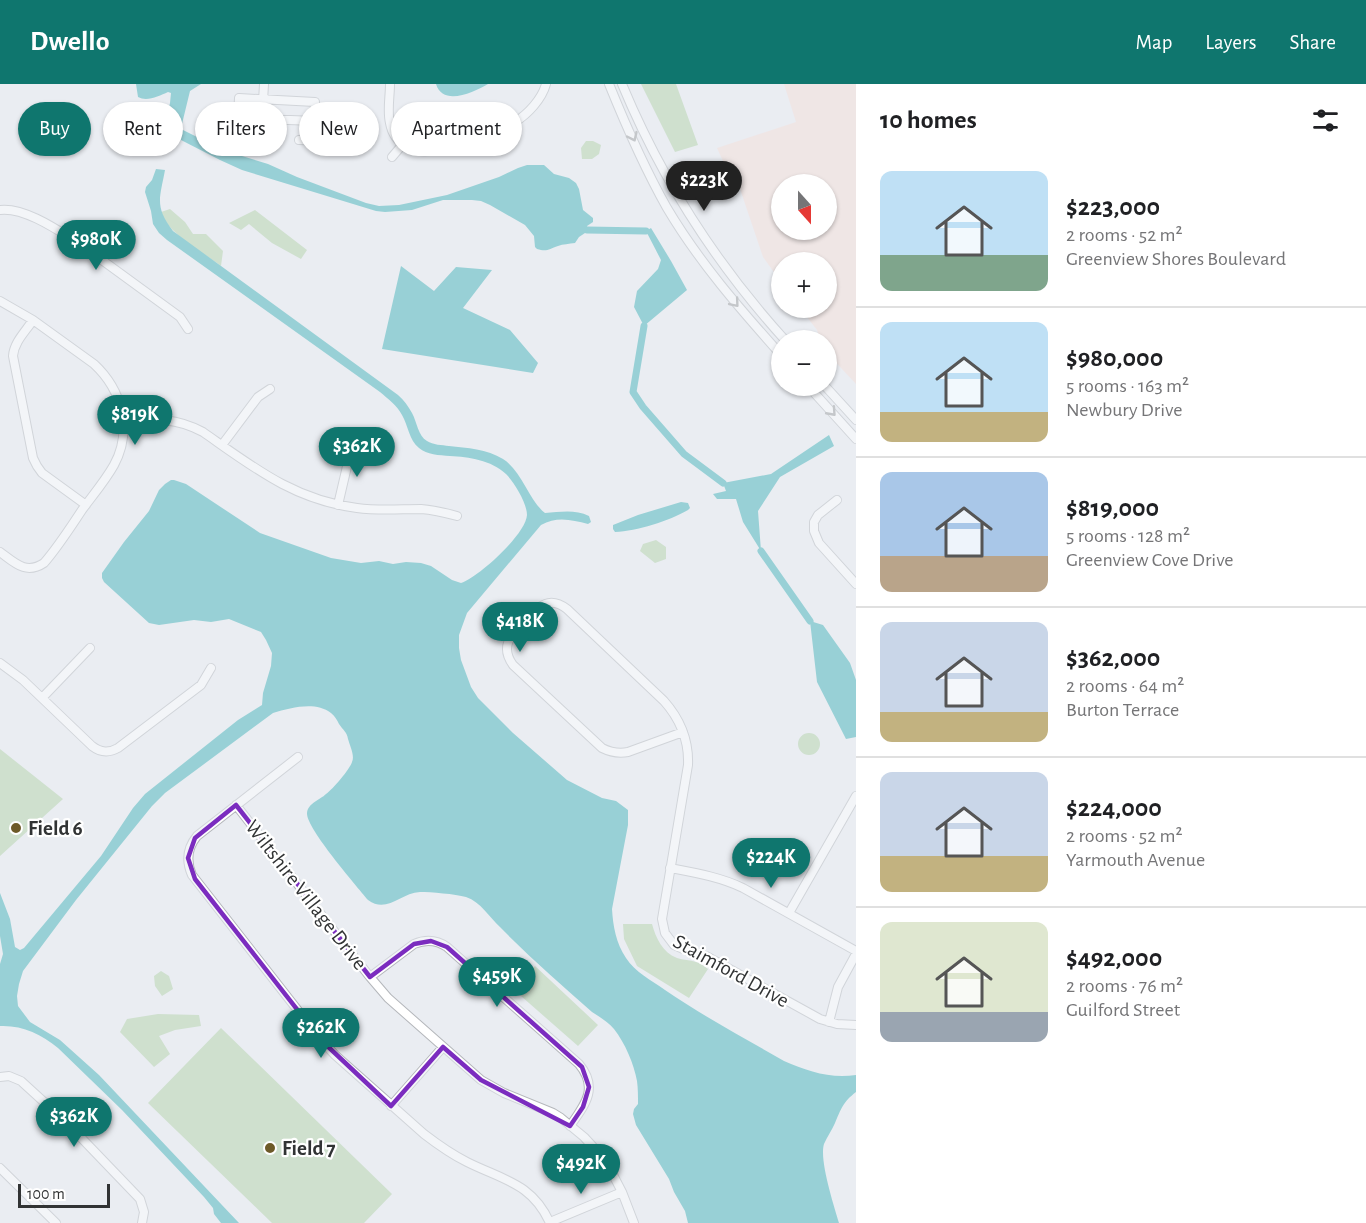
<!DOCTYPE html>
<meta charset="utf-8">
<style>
body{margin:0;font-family:"Alegreya Sans",sans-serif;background:#f6f6f6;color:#202124;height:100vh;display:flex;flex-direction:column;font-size:22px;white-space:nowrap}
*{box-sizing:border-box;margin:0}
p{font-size:20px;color:#757577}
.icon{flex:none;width:33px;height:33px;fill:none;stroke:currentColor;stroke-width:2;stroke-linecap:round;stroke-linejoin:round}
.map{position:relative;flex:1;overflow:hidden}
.drawer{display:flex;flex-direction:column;background:#fff;width:510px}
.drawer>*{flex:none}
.hud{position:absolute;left:18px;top:18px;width:570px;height:54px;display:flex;gap:12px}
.needle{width:39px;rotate:159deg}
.fabs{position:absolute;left:771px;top:90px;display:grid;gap:12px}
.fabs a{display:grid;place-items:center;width:66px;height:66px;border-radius:50%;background:#fff;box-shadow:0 2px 4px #0004;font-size:30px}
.scale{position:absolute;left:18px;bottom:15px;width:92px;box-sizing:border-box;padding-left:6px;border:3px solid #313334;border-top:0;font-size:16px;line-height:21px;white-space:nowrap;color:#313334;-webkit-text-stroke:4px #fff;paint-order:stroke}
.price{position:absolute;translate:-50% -51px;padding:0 14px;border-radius:21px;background:#0f766e;color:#fff;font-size:20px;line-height:39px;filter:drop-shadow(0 2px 3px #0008)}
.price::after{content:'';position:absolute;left:50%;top:36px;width:18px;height:14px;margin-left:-9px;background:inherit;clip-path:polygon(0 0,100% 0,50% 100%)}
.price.active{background:#222;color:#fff}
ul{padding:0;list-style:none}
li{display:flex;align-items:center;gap:18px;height:150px;padding:0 24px}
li+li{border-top:2px solid #e0e0e0}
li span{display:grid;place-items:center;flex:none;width:168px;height:120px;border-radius:12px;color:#555}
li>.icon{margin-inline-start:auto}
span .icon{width:72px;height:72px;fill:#fffc;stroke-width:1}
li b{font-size:26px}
h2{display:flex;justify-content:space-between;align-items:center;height:72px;padding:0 24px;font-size:26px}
.chip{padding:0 21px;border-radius:27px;background:#fff;box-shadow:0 2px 4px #0004;font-size:21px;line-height:54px}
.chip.active{background:#0f766e;color:#fff}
header{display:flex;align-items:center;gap:36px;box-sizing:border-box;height:84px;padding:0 30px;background:#0f766e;color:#fff}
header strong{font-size:28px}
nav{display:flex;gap:33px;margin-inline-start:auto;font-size:21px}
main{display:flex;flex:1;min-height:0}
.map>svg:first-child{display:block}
</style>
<header>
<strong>Dwello</strong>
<nav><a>Map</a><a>Layers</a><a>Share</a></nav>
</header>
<main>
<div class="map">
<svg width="856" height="1139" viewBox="0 0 856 1139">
<rect width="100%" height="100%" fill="#eaedf2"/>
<path fill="#f7ddd6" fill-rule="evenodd" d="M784,0H856V300L827,269L826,256H820L817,246L800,224H826V178H782L781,198L763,173L737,96L723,77L717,64L796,38ZM782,100H826V146H782Z"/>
<path fill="#afd0a3" d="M641,0H676L698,61L675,68Z
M586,57H593L601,61L599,70L592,75H582L581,64Z
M170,125L185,138L193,150H206L223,167L221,182C205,170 166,148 161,128Z
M255,126L307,166L301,175L272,159L249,140L241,146L229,139Z
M656,456L666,463V475L655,479L640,467L643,460Z
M798 660a11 11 0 1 1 22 0a11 11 0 1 1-22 0Z
M0,665L63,715L0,772Z
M623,840H652C656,854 662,868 677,874C683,876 690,876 696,878C700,879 704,882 708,885L689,914L637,882L624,855Z
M535,882L598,941L578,962L513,905Z
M161,887L169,892L173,905L162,912L155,902L154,892Z
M158,930L199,931L201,942L175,946L159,952L170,970L154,983L120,948L127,935Z
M221,944L392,1110L364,1139H272L148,1019Z"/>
<path fill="#36aeb3" d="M136,0H201L190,7L181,44L183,46L213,61L230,65L242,72L268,80L297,93L366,119L379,122L399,121L447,111L499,93L518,84L527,81H544L554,90L569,94L576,99L579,105L583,126L593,134V138L587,142L588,147L579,153L575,159C569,160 563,160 558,162C549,165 547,168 537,165L535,163L534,152L525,141L490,121L481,117L472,116H443L412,126L385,128L376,127L242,86L220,76L181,56L175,58L168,68L161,66L160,61L170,19L171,9L168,8C159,12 147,18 138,13Z
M436,0H488C474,8 443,23 436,0Z
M156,85L165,86C160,114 154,122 173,147L398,311C404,316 408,322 412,329C417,338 418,352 427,357C433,361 442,361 449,362C467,364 487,365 503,375C522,387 529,417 545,429C560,428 575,425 589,432L591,438L588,440C572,436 557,432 541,441L467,529L459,551V564L461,576L471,603L478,614L513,649L567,696L602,714L616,717L628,726V741L612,825C613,842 616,859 626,874C635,888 651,896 665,906C703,932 744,954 784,977C807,987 830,995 856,991V1008C843,1018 841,1025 835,1039C832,1046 827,1053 824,1060C819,1076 834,1122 839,1139H688L685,1127L674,1108L669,1095L636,1041L633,1030L634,1025L638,1020C638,1013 638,1004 637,997C634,980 625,959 614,945C608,938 600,933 592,928C561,900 529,873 500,843C489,833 481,818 466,813C455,810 431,808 420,808C400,809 387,830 368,816C356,801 306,744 307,729C308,719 320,716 326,710C333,705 350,685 352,678C355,672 350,662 348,655C347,648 343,646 339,640C337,636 335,632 331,629C315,617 291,624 273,629L165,709L152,722L76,816L23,887L19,900L17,912L18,922L30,938L60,956L99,991L239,1139H221L214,1130L213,1124L204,1113L122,1026L58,964C41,950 22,941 0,942V880L3,870L0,852V809L10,835L15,863L20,866L24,864L101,772L133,724L145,710L238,636L262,621L263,609L271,582L272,569L266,556L261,548L229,535L211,538L194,536L159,541L149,539L104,498L102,494V489L124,458L149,427L159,406L165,400L171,396H174L186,400L260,449L331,474L361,479L379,477L393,480L406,478L421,479L431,482L452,496L461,499C479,493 526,450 527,431C527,419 514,398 506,390C491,376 469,373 450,372C439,371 427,371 419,364C409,356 408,341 402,331C397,321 388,315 380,308L167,156L159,149L153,140L151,127L145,108L146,103L152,96Z
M651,144L671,177L687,206L644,242L634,223L637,207L658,185L661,176L646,147Z
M401,182L434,207L456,183L492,186L463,224L510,246L538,279L533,289L382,265Z
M829,351L834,362L780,393L758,427L761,467L743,438L736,415H717L713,410L726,407L723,399L771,390Z
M681,418L688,419L690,424L688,426C669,437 637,447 615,448L613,445V441L638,431Z
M810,537L823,541L850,579L856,596V653L846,655L817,598Z"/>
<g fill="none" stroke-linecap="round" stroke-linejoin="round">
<path stroke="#36aeb3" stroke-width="7" d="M587,146L646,147
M644,242L633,308L643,323L684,370L723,399
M761,467L810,537"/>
<defs>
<path id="minor" d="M390,0C390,13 387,27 390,39C394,61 415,71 435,66L515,38C528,30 542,15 546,0
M609,0C626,42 645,85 667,124C699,178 740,225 782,272
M622,0C661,94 717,181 785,256
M238,34L315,37
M262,35L264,0
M237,50L239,14L315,18L314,57
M299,56L326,57
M392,73L403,60
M0,126C25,123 59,147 80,160L180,233L188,245
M0,217L33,236L94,280C122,306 133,346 114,381C105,397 93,411 82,426C70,444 58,463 44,479C26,491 15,479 0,468
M33,236C26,247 14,258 13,272L33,374L37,382L42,389L86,421
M808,302L856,355
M825,302L856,336
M124,337C154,335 175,333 203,348C253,383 294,416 357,424C379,427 400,425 421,425C434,426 446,429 457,432
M222,361L258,313L270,305
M837,416L818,431L814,438V447L819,459L856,500
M338,421L352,361
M0,579L23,596L92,662C101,669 109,669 118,664L201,601L211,584
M42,614L90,564
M683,648L628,668C618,670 610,668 602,664L513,581C500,563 510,552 523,539C537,525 547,510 567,525L664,617C680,635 689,657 688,681L662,835L665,849L674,861L683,865L706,872L820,935L837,940L856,941
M298,673L197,752C187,764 186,777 192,791L321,956L335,971L424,1050C437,1060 451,1070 467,1078C503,1096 532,1099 550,1139
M236,721L370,893L388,914L481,996L504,1009L553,1029L561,1034L584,1053L595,1065L609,1083L622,1108L634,1139
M670,784C696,789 720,793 743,804L856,867
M789,829L856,712
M370,893L414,860C426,855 437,856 447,863L579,980C599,1004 585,1021 570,1042
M829,938L838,903L856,870
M0,993L9,992L21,997L67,1039L140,1115L144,1128L142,1139
M391,1022L443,963
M0,1084L56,1139
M550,1138L622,1108"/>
</defs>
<use href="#minor" stroke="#b4b7bb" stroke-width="10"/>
<use href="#minor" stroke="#fff" stroke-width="8"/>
</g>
<defs><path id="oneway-chevron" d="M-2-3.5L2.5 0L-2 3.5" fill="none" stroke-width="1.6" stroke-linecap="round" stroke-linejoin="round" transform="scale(1.5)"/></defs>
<g stroke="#98999a">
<use href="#oneway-chevron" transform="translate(633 53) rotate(65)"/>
<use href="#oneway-chevron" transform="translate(735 219) rotate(50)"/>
<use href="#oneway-chevron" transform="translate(832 328) rotate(48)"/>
</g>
<path d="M0 0H856V1139H0ZM236,721L370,893L414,860L431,857L447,863L582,983L589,1003L583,1023L570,1042L481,996L443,963L391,1022L321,956L195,795L188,774L195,754Z" fill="#eaedf2" fill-opacity=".55" fill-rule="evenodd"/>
<path fill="none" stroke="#7b2cbf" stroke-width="4.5" stroke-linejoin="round" d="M236,721L370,893L414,860L431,857L447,863L582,983L589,1003L583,1023L570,1042L481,996L443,963L391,1022L321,956L195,795L188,774L195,754Z"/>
<g fill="#6d5a28" stroke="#fff" stroke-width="2">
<circle cx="16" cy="744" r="6"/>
<circle cx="270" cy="1064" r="6"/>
</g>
<g text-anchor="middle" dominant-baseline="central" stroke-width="4.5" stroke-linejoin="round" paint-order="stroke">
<g font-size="21" font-weight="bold" fill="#313334" stroke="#fff" text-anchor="start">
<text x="28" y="744">Field 6</text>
<text x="282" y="1064">Field 7</text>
</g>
<g font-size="21" fill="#313334" stroke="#fff">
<text transform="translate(306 811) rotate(52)">Wiltshire Village Drive</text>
<text transform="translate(731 887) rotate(29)">Staimford Drive</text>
</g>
</g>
</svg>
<div class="fabs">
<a><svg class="needle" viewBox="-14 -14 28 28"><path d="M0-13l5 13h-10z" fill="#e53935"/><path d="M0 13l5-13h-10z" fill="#757577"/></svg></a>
<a>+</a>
<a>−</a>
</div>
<div class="scale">100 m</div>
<b class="price active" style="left:704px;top:128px">$223K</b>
<b class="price" style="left:96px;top:187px">$980K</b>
<b class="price" style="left:135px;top:362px">$819K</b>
<b class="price" style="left:357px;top:394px">$362K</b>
<b class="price" style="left:520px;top:569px">$418K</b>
<b class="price" style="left:771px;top:805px">$224K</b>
<b class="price" style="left:497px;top:924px">$459K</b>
<b class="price" style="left:321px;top:975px">$262K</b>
<b class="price" style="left:74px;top:1064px">$362K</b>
<b class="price" style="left:581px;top:1111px">$492K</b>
<div class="hud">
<a class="chip active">Buy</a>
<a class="chip">Rent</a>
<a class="chip">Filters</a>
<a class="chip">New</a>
<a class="chip">Apartment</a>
</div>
</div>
<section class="drawer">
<h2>10 homes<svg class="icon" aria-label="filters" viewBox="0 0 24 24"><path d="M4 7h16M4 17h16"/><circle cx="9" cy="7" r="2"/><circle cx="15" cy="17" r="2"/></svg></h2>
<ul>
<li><span style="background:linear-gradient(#bfe0f5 70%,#7fa58c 0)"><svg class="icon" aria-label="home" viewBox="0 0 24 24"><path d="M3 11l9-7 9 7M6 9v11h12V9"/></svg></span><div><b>$223,000</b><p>2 rooms · 52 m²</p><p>Greenview Shores Boulevard</p></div></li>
<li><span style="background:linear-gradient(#bfe0f5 75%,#c2b280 0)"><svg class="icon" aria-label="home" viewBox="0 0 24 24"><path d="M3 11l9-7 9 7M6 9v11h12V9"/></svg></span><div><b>$980,000</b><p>5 rooms · 163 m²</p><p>Newbury Drive</p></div></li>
<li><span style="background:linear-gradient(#a9c7e8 70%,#b9a48a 0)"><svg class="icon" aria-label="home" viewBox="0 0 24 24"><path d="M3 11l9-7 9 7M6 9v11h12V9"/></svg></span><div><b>$819,000</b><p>5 rooms · 128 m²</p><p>Greenview Cove Drive</p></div></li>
<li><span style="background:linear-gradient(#c9d6e8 75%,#c2b280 0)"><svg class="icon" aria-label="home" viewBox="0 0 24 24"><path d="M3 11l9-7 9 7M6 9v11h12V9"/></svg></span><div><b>$362,000</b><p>2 rooms · 64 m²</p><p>Burton Terrace</p></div></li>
<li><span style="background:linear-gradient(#c9d6e8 70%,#c2b280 0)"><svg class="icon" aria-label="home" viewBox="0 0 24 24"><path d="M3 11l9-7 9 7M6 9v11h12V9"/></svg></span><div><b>$224,000</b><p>2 rooms · 52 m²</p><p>Yarmouth Avenue</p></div></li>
<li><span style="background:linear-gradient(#dfe7d0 75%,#9aa5b1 0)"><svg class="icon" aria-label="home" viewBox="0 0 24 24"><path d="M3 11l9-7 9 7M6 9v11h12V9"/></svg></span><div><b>$492,000</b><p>2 rooms · 76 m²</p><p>Guilford Street</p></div></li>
</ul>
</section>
</main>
